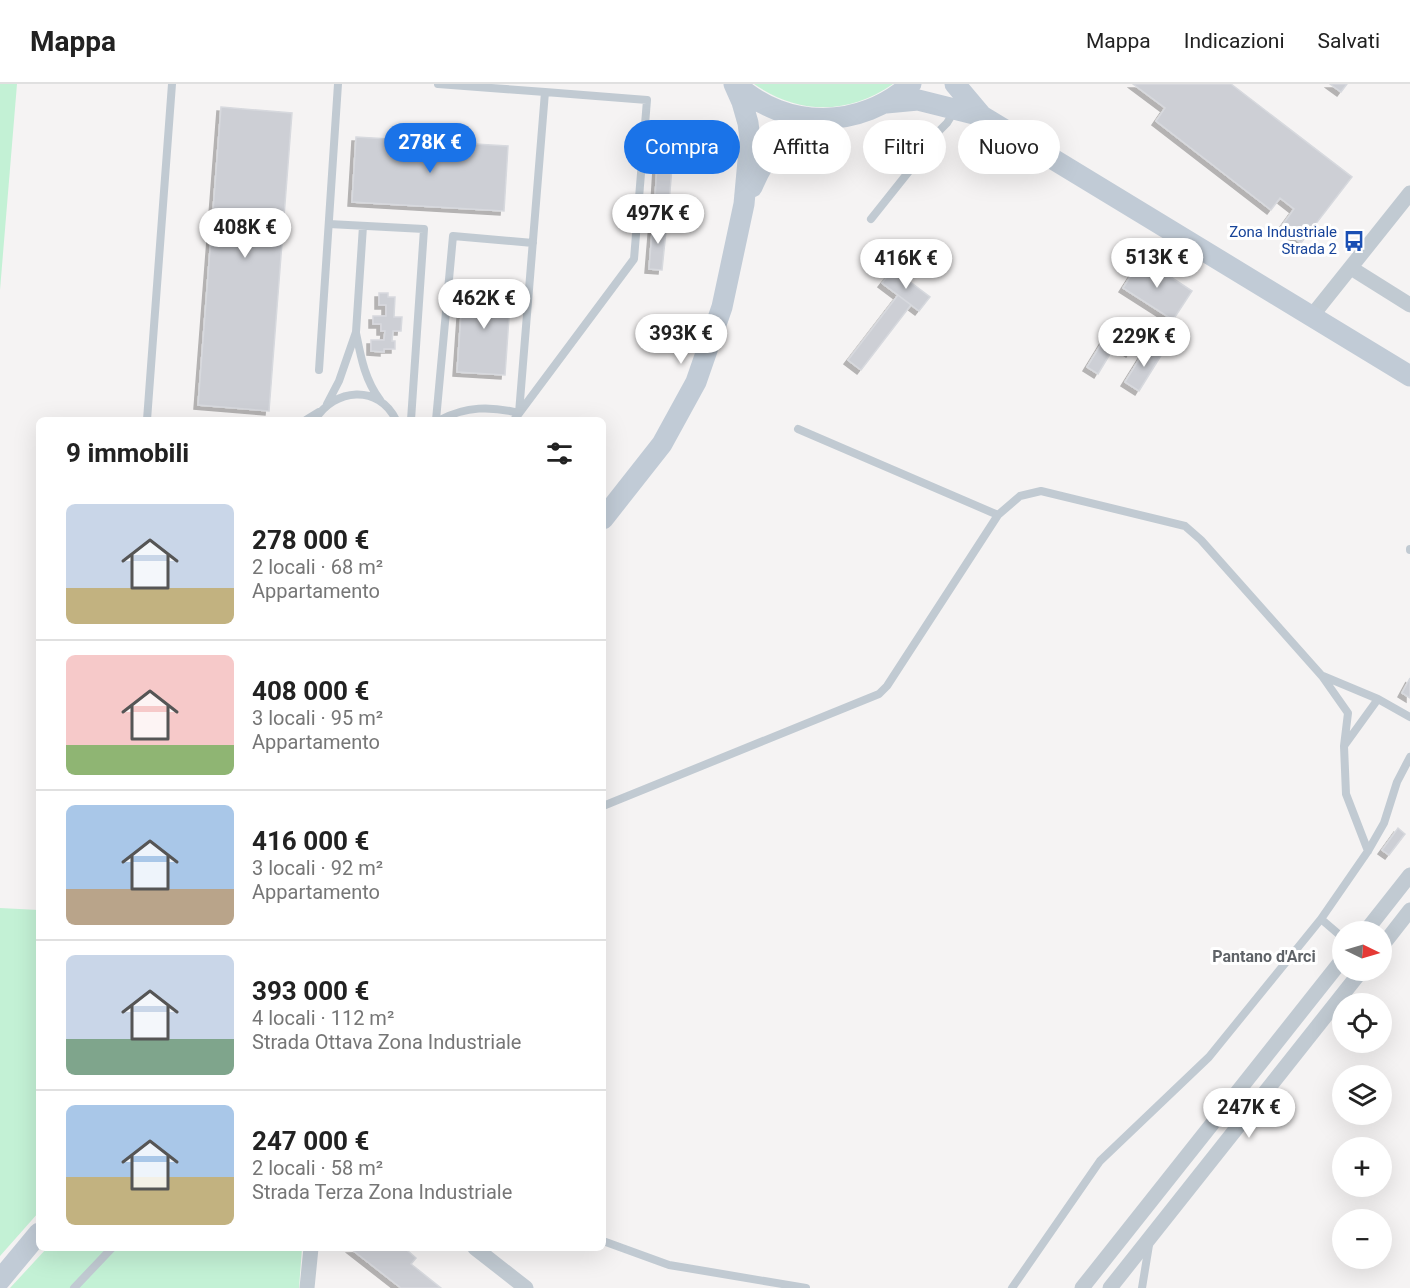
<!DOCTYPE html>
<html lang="it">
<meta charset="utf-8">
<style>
body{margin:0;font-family:Roboto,sans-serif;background:#f6f6f6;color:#222;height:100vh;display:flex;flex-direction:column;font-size:22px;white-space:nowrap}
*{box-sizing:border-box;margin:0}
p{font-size:20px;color:#767676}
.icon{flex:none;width:33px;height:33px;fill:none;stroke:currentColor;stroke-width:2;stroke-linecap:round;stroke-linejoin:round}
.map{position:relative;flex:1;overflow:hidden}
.details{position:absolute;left:36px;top:333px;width:570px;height:834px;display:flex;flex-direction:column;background:#fff;border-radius:9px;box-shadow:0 6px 24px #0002}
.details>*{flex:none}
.banner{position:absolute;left:624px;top:36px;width:570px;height:54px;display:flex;gap:12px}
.needle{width:39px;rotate:95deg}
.controls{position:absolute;left:1332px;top:837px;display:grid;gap:12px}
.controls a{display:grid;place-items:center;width:60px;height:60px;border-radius:50%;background:#fff;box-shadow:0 6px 24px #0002;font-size:30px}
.price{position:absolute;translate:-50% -51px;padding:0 14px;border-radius:21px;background:#fff;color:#222;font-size:20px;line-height:39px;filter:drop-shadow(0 2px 3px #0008)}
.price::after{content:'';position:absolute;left:50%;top:36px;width:18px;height:14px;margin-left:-9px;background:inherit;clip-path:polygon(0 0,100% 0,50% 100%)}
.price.active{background:#1a73e8;color:#fff}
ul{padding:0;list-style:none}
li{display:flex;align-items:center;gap:18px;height:150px;padding:0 30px}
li+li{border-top:2px solid #e0e0e0}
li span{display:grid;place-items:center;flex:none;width:168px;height:120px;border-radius:9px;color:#555}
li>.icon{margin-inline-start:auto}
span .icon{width:72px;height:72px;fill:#fffc;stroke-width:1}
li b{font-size:26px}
h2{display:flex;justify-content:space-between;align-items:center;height:72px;padding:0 30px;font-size:26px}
.tag{padding:0 21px;border-radius:27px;background:#fff;box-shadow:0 6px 24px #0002;font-size:21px;line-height:54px}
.tag.active{background:#1a73e8;color:#fff}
header{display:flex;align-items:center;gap:36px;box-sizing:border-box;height:84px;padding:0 30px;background:#fff;border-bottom:2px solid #e0e0e0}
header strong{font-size:28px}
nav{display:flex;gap:33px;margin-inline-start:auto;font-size:21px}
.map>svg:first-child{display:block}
</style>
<header>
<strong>Mappa</strong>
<nav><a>Mappa</a><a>Indicazioni</a><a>Salvati</a></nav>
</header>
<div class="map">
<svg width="1410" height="1204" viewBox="0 0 1410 1204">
<defs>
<filter id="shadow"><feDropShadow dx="-4" dy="4" stdDeviation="0" flood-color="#0004"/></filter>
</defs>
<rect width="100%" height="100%" fill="#f5f3f3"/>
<path fill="#c3f1d5" d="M0,0H17L0,206Z
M754,0H893C848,31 799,31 754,0Z
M0,824L39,826V1128L0,1172Z
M47,1164H302L299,1204H10Z"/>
<path fill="#cdcfd5" stroke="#d7d9de" stroke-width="1.5" filter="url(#shadow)" d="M1133,0H1231L1352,93L1301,159L1281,143L1294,125L1280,114L1271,126L1156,37L1165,24Z
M1330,0H1347L1341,8Z
M221,23L292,29L269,327L198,321Z
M356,53L508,62L504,127L352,118Z
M657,82L672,83L668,131L654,130Z
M653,136L667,137L662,186L649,185Z
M1142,174L1192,207L1173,236L1123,204Z
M893,185L930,213L919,227L882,199Z
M463,202L511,205L505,291L457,288Z
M379,209H388V213H395L394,233H402L401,247H393L392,257H395V265H384V268L371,267V256H384L385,247H381V240H373V232H386V221H379Z
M898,211L911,221L861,286L848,276Z
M1114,239L1139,254L1130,269L1116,260L1098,290L1087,283Z
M1148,261L1162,270L1139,307L1125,298Z
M1410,594V614L1402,609Z
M1398,744L1405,750L1389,771L1382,766Z
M410,1164L408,1167L416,1174L411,1180L441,1204H401L351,1165Z"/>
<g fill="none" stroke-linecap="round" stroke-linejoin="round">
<path stroke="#c1cad2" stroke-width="8" d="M438,0L545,8
M871,135L922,71L928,58L947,39L955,26
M329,140L424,145L411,336
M356,249C361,274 365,296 380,316
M319,286L338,0
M327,320L339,297L356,248L363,142
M147,336L172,0
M306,336L319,328
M315,336C334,304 379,300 396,336
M436,336L453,152L533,159
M440,336C466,322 491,322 519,329
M514,336L634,175L647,16L545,8L519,329
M798,345L998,431
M1410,465V466
M1323,592L1378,615
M603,722L879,610L887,602L998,431L1020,412L1041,407L1185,442L1201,456L1322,592L1348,629L1344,662
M1368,767L1346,710L1344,662L1378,615L1410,633
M1321,835L1342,853
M603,1157L669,1181L806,1204
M74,1204L112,1164
M1012,1204L1100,1077L1209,973L1321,835L1368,767L1384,739L1397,698L1410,673
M1142,1204L1149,1161"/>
<path stroke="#c1cad2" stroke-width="15" d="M1351,184L1410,221
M1311,233L1410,109
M1365,848L1410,791
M1382,862L1410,826
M475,1164L526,1204
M307,1204L311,1164
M1082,1204L1342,876
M1110,1204L1362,886"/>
<path stroke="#c1cbd6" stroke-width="21" d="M736,0C786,47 861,45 911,0
M955,0L982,32
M886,19L918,16L982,32L1410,292
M752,103C768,66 783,49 822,38
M603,435L662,360L696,298L722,223L744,120L750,55L748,39L742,18L734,0
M0,1196L39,1149"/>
</g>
<defs>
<symbol id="bus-bare" viewBox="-9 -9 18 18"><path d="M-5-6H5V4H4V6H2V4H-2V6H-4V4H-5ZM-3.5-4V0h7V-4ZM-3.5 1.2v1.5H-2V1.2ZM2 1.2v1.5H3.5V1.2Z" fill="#1a4fb4" stroke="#fff" stroke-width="2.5" paint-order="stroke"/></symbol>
</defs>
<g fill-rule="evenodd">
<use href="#bus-bare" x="1339" y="142" width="30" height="30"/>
</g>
<g text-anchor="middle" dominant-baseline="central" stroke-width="6" stroke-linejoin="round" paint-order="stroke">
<g font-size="15" fill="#164399" stroke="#fff" text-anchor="end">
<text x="1337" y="148">Zona Industriale<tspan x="1337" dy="17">Strada 2</tspan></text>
</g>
<g font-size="16" font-weight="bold" fill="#5f6368" stroke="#fff">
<text x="1264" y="872">Pantano d'Arci</text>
</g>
</g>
</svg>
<div class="controls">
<a><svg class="needle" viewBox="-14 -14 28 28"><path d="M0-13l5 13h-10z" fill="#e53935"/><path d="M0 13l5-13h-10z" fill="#767676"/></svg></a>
<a><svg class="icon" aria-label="locate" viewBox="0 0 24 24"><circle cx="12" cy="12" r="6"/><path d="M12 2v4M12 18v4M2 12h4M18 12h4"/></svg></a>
<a><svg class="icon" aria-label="layers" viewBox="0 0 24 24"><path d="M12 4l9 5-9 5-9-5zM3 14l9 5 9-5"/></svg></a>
<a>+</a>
<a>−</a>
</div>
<b class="price active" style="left:430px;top:90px">278K €</b>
<b class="price" style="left:658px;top:161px">497K €</b>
<b class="price" style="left:245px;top:175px">408K €</b>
<b class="price" style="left:1157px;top:205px">513K €</b>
<b class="price" style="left:906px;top:206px">416K €</b>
<b class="price" style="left:484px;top:246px">462K €</b>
<b class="price" style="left:681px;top:281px">393K €</b>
<b class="price" style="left:1144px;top:284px">229K €</b>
<b class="price" style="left:1249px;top:1055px">247K €</b>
<div class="banner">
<a class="tag active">Compra</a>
<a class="tag">Affitta</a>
<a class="tag">Filtri</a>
<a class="tag">Nuovo</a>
</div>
<section class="details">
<h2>9 immobili<svg class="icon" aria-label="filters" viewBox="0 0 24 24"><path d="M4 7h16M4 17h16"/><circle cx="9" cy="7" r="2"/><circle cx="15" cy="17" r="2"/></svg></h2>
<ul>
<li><span style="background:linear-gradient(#c9d6e8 70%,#c2b280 0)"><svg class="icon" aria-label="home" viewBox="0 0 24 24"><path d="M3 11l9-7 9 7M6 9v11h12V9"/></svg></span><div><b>278 000 €</b><p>2 locali · 68 m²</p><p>Appartamento</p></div></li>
<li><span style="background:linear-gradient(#f6c9c9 75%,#8fb573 0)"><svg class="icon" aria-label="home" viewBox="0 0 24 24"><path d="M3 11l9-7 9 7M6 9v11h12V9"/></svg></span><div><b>408 000 €</b><p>3 locali · 95 m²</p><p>Appartamento</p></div></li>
<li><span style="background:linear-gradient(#a9c7e8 70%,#b9a48a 0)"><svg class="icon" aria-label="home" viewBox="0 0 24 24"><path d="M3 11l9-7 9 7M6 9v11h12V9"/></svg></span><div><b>416 000 €</b><p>3 locali · 92 m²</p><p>Appartamento</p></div></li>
<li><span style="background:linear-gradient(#c9d6e8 70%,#7fa58c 0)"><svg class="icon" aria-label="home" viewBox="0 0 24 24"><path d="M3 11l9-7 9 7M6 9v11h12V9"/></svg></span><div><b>393 000 €</b><p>4 locali · 112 m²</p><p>Strada Ottava Zona Industriale</p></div></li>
<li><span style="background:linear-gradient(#a9c7e8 60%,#c2b280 0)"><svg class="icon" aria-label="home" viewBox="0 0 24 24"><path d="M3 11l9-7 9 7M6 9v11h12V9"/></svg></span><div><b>247 000 €</b><p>2 locali · 58 m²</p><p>Strada Terza Zona Industriale</p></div></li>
</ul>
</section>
</div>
